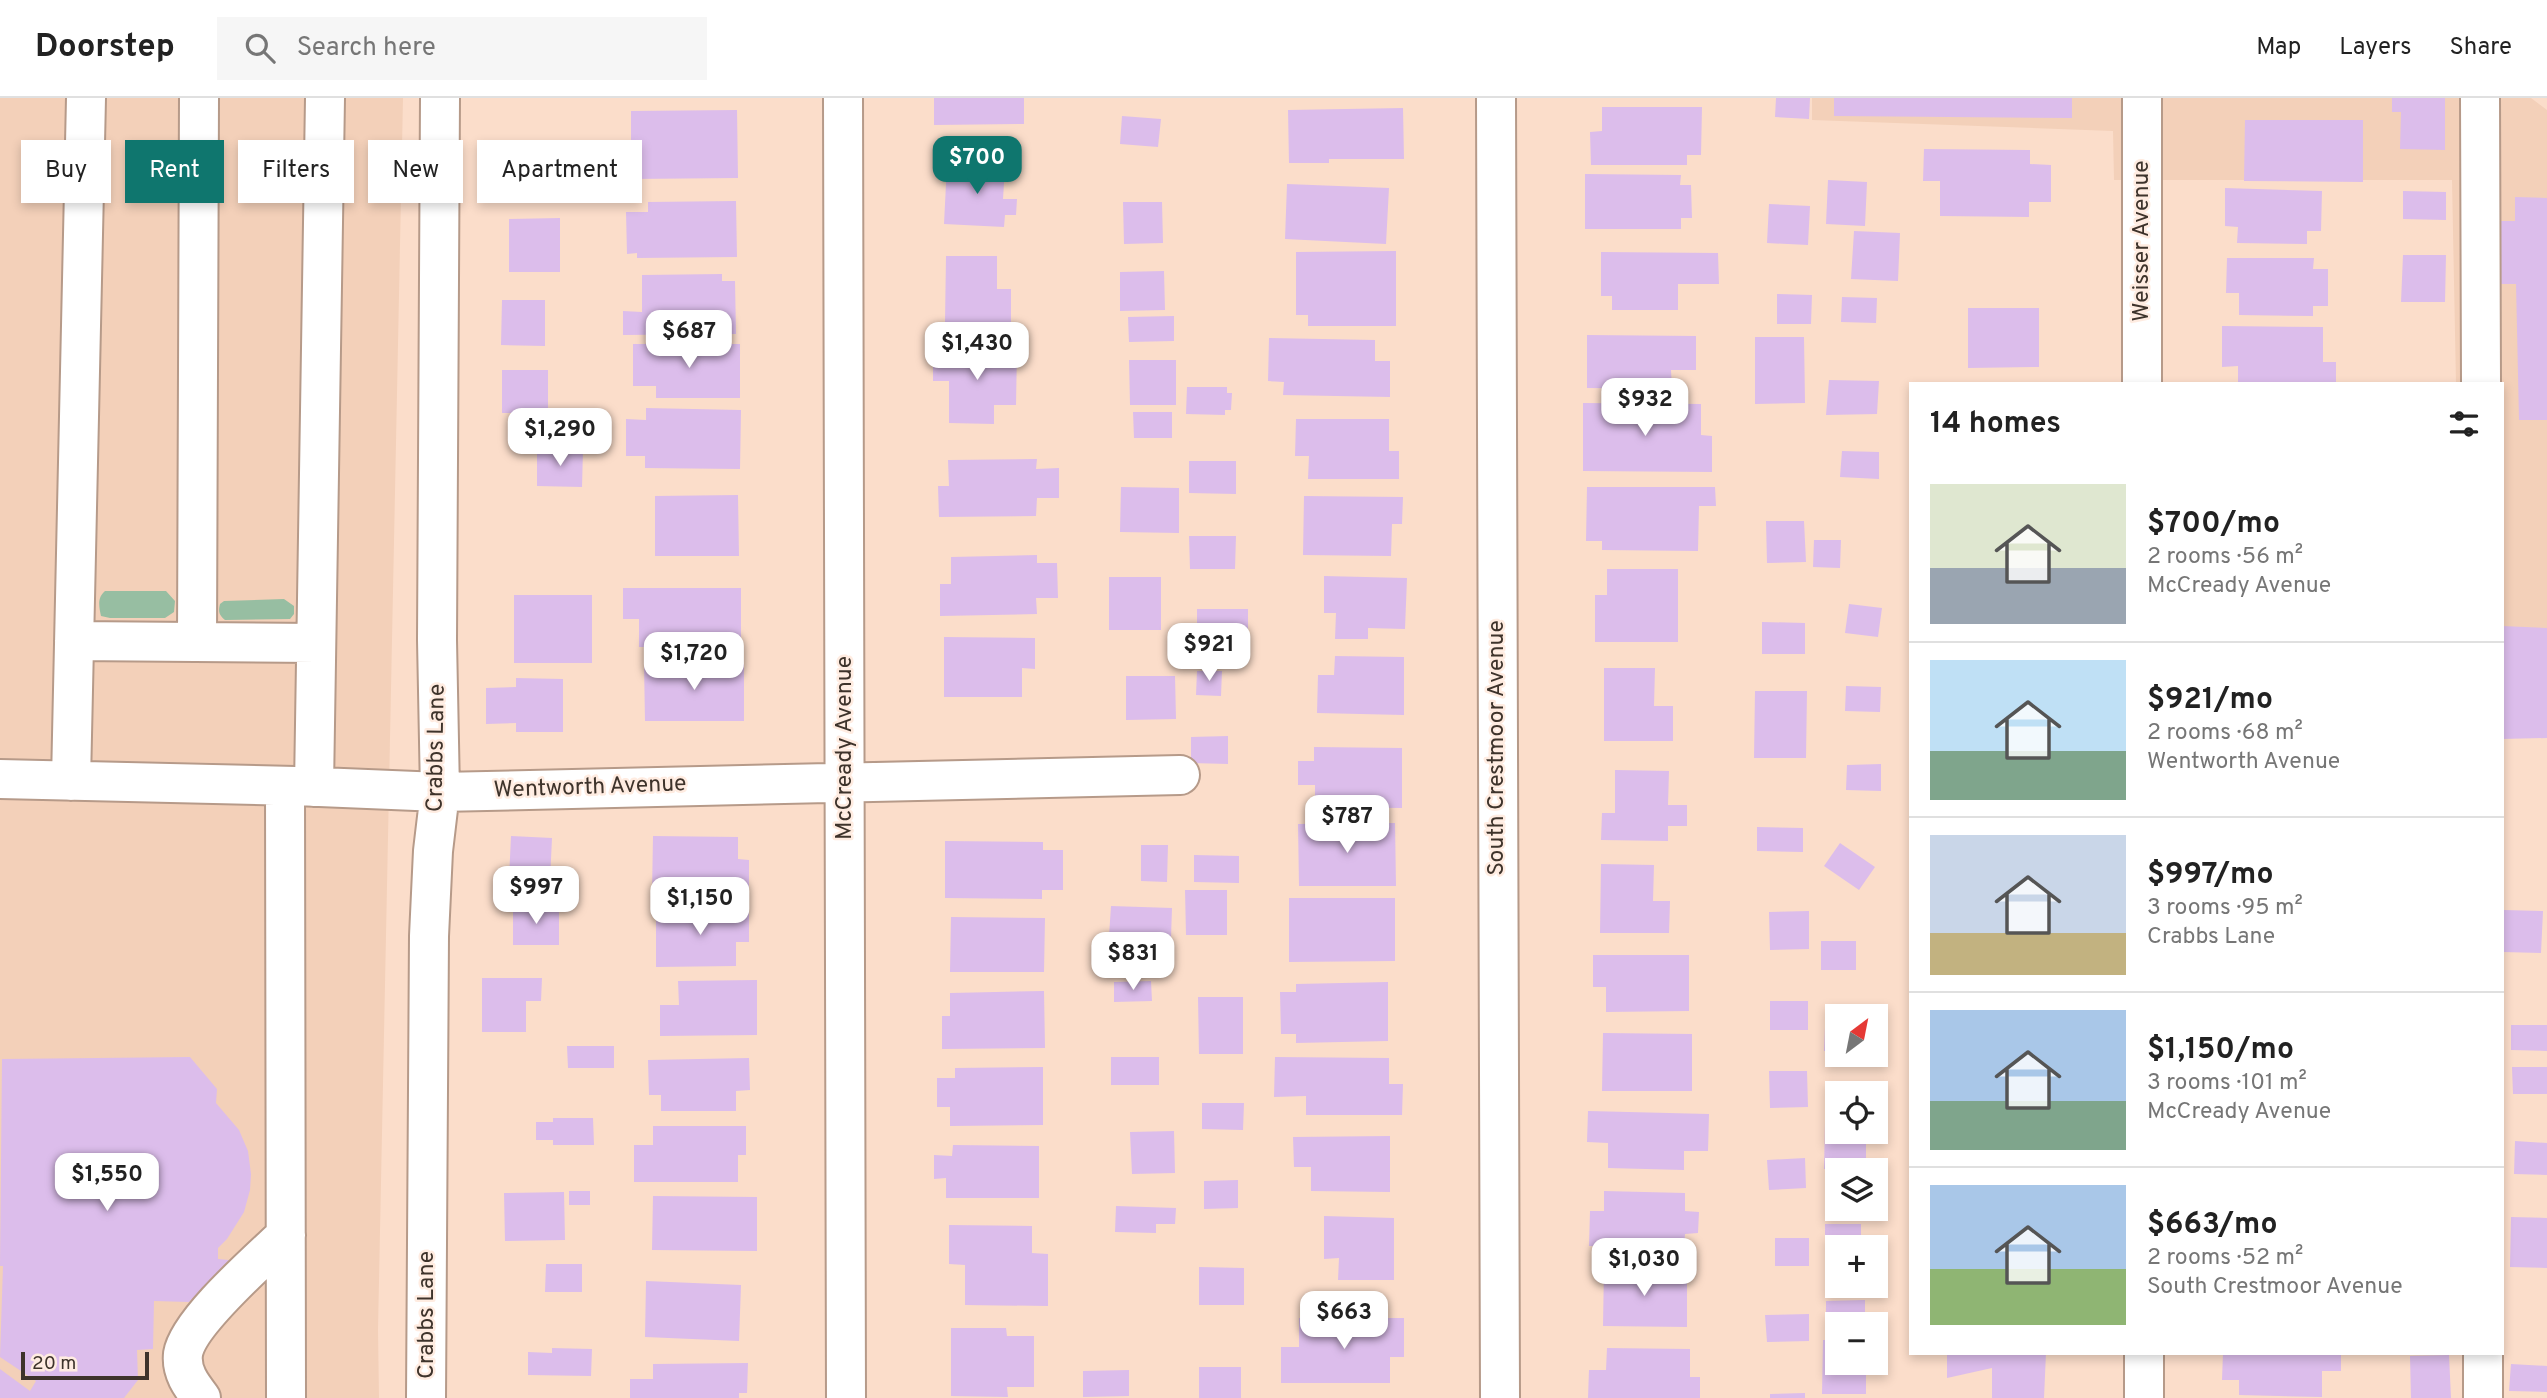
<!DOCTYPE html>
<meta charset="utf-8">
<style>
body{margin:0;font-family:Overpass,sans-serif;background:#f6f6f6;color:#222;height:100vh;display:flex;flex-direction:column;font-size:26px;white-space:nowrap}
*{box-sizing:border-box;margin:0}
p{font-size:23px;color:#767676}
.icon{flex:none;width:38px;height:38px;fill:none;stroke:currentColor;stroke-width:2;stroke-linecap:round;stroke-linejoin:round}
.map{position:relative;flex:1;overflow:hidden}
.panel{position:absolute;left:1909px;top:284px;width:595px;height:973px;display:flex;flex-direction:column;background:#fff;border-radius:0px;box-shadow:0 4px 10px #0003}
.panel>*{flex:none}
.guide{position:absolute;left:21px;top:42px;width:665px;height:63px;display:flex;gap:14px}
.needle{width:46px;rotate:32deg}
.buttons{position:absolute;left:1825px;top:906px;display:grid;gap:14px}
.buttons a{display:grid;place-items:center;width:63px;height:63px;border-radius:0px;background:#fff;box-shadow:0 4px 10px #0003;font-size:35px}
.scale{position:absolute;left:21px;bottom:18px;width:128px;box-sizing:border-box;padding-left:7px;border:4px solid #3e332b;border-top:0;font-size:19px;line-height:24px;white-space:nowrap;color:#3e332b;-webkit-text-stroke:5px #ffece1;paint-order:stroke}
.price{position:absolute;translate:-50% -60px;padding:0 16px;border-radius:14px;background:#fff;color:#222;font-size:23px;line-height:46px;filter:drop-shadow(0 2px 4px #0008)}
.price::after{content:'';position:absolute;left:50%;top:42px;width:21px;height:16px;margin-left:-10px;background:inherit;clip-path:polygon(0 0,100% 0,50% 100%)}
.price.current{background:#0f766e;color:#fff}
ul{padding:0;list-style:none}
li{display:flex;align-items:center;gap:21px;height:175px;padding:0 21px}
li+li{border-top:2px solid #e0e0e0}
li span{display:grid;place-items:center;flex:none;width:196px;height:140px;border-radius:0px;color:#555}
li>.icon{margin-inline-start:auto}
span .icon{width:84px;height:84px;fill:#fffc;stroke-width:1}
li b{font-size:30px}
h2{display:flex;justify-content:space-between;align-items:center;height:84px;padding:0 21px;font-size:30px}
.chip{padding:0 24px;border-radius:0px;background:#fff;box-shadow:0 4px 10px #0003;font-size:24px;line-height:63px}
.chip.current{background:#0f766e;color:#fff}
header{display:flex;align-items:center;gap:42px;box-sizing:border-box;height:98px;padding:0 35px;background:#fff;border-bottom:2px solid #e0e0e0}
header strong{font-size:33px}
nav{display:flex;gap:38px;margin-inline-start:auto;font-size:24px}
.search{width:490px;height:63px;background:#f6f6f6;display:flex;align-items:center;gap:18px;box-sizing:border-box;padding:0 24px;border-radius:0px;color:#767676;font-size:26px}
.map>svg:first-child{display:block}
</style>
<header>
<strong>Doorstep</strong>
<div class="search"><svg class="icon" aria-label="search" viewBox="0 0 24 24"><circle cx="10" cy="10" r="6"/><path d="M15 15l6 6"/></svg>Search here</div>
<nav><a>Map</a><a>Layers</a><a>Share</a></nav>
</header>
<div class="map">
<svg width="2547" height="1300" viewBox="0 0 2547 1300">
<rect width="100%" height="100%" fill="#fbddca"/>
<path fill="#f3d0b9" d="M0,0H403L378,1232L379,1300H0Z
M1812,0H2531L2547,12V623L2503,620L2502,285H2456L2452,82H2114L2113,33L1812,22Z"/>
<path fill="#97bea2" d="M105,493H166L175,503L174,514L165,520H110L101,518C99,508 97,500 105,493Z
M284,501L294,508V516L290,521L225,522C219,517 218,514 220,506L224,503Z"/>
<path fill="#dcbdeb" d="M934,0H1024V26L934,27Z
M1776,0H1810L1809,21L1775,19Z
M1834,0H2072V20L1834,18Z
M2392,0H2445V52L2400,51L2401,14H2392Z
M1602,9H1702L1701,57H1687V67H1591L1590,34L1602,33Z
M1403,10L1404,61H1329V65H1289L1288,12Z
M737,12L738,80L631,81V13Z
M1122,18L1161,21L1158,49L1120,46Z
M2245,22H2363V84L2244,83Z
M1924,51L2030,52V66L2051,67V104H2029V119L1940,118V83H1923Z
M947,66L1005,69L1003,101H1017L1016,117H1005L1004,129L944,126Z
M1585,76L1681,77L1680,87H1691L1692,120H1681V131H1585Z
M1828,82L1867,84L1865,128L1826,126Z
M1287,86L1389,90L1386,146L1285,141Z
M2225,90L2322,93L2321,133H2307V146L2237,145L2238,129L2225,128Z
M2403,93L2446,94V122L2403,121Z
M2515,99L2547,100V322H2519L2516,186H2495V123H2515Z
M736,103L737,159L637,160V155L627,156L626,114H648V104Z
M1123,104H1162L1163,145L1124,146Z
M1769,106L1810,108L1808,147L1767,145Z
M560,120V174H509V121Z
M1854,133L1900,135L1898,183L1851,181Z
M1396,153V228H1308V217H1296V154Z
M1601,154L1718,155L1719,186H1678V212H1612V198H1601Z
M2403,157H2446L2445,204H2401Z
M946,158H997V191H1011V225L945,224Z
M2227,160H2314L2313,171H2328V208H2313V218L2239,217V195H2226Z
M1164,173L1165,212L1120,213V174Z
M722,176V183H735L736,236L623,237V213L642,214V177Z
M1777,196L1812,197L1811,226H1777Z
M1842,199L1877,200L1876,225L1841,224Z
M502,202H545V248L501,247Z
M1968,210H2039V269L1968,270Z
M1174,218V243L1129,244L1128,219Z
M2222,228L2323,229V264H2336V285H2238V268L2222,269Z
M1587,237L1696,238V272H1671L1672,291L1587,290Z
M1755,239H1804L1805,305L1755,306Z
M1269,240L1375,242V263H1390V299L1283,297L1284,284L1268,283Z
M633,246H740V300H656V288H633Z
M933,251L1017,252L1016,307H994V326L949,325V283H933Z
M1129,262H1176V307H1130Z
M502,272H548V315H502Z
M1829,282L1879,283L1877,316L1826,317Z
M1187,289H1227V295H1232L1231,312H1225V317L1186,316Z
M1583,305L1701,306V337L1712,338V374L1583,373Z
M646,310L741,312L740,371L645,370V358H626V321L646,322Z
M1133,314H1172V340H1134Z
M1296,321H1389V353H1399V381H1308L1309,358H1295Z
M537,351L583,352L582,389L537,388Z
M1842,353L1879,354V381L1840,379Z
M1037,361L1036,371L1059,370V400H1037L1036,418L939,419L938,388H949L948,362Z
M1189,363H1236V396L1189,395Z
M1121,389L1179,390V435L1120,434Z
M1587,389H1715L1716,408H1699L1698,453L1602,452V443H1586Z
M738,397L739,458H655V398Z
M1304,398L1403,399L1402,426H1392L1391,458L1303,457Z
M1766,423H1804L1806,464L1767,465Z
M1189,438H1236L1235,471H1190Z
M1814,442H1841L1840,470L1813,469Z
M1037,457V465H1057L1058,500H1036L1037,516L940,518V486H951V459Z
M1607,471H1678V544H1595V497H1607Z
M1324,478L1407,480L1405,531L1368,530V541H1335L1336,515H1324Z
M1109,479H1161V532H1109Z
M623,490H741V549H639V521H623Z
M514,497H592V565H514Z
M1849,506L1882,510L1878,539L1845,535Z
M1197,511H1248V556H1197Z
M1762,524L1805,525V556H1762Z
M2502,528L2547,530V640L2502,641Z
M944,539L1035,540V571L1022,570V599H944Z
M1335,558L1404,559V617L1317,615L1318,577H1334Z
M644,566H744V623H645Z
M1604,570H1655L1654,608H1673V643H1604Z
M1197,573H1222L1221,598L1196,597Z
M1126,578H1175L1176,621L1126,622Z
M516,580L563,581V634H516V625L486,626V590L516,589Z
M1846,588L1881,589L1880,614L1845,613Z
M1755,593H1807L1806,660H1754Z
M1228,638V666L1191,665V639Z
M1314,649L1402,650V710L1315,709V687H1298V663H1314Z
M1881,666V693L1846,692L1847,667Z
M1615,672L1669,673L1668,707H1687V728H1668V743L1601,742L1602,715H1615Z
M1395,725L1396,788H1299L1298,726Z
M1757,729L1803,730V754L1757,753Z
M511,738L552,740L550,783L509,781Z
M653,738L738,739V761L749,762V796L652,795Z
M945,743L1043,744V752H1063V792H1042V801L945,800Z
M1840,745L1875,769L1859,792L1824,768Z
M1141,747H1168L1167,784L1141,783Z
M1194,757L1239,758V785L1194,784Z
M1601,766L1654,767L1653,803H1670L1669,835H1600Z
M1185,792H1227V837H1186Z
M1289,800H1395V863L1289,864Z
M513,808H559V847H513Z
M1111,808L1172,810L1171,840L1109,838Z
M656,812H749V844H736V868L656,869Z
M2504,812L2543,813L2541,855L2503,854Z
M1809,813V851L1770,852L1769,814Z
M951,819L1045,820L1044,874H950Z
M1821,843H1856V872H1821Z
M1593,857H1689V913L1606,914V889H1593Z
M482,880H542L541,903H526V934H482Z
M757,882V937L660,938V907H679L678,883Z
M1151,883L1152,903L1114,904V884Z
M1388,884V943L1296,945V936H1281L1280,894H1296V886Z
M1044,893L1045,950L942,951V918H950V895Z
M1198,899H1243V956H1199Z
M1770,903H1808V932H1770Z
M1826,906L1869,908V919H1838V953H1824Z
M2511,927H2547V953L2511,952Z
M1603,935L1692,936V993H1602Z
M567,948H614V970H568Z
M190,959L217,991L216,1005L239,1032L248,1053L251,1076L250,1092L244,1114L227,1141L218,1150V1161L229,1162L189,1204L154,1203L153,1251L137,1252L138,1282L124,1300H0V1271L30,1293L36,1283L0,1259L3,1168H0L2,961Z
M1111,959H1159V987H1111Z
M1275,959L1389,960V986H1403L1402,1017H1306V998L1274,999Z
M749,960L750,992L736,993V1013H661V997H649L648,962Z
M1043,969V1027L950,1028V1009H937V980H955V970Z
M2512,969H2547V996H2513Z
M1769,973H1807L1808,1009L1770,1010Z
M1202,1005H1244L1243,1032L1202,1031Z
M1588,1013L1709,1016L1708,1053H1684V1072L1608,1070V1045L1587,1044Z
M553,1020H593L594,1047H553V1042H536V1024H553Z
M1825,1024L1838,1025V1034H1866V1071H1824Z
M653,1028H746V1057H738V1084H634V1047H653Z
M1174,1033L1175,1075L1132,1076L1130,1034Z
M1390,1038V1094L1311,1093V1069H1294L1293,1039Z
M2515,1043L2547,1045V1077L2514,1076Z
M953,1047L1039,1048V1100H946V1080L934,1081V1057L952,1058Z
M1805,1060L1806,1090L1769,1092L1767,1062Z
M1238,1082V1110L1204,1111V1083Z
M569,1093H590V1107H569Z
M1604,1093L1685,1095V1113L1699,1114L1698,1135L1685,1136L1684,1150L1589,1148L1590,1113H1604Z
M564,1094L565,1142L505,1143L504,1095Z
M653,1098L757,1099V1153L652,1152Z
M1116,1108L1176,1110L1175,1126H1156V1135L1115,1134Z
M1324,1118L1394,1120V1182H1338L1339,1160L1324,1161Z
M2511,1119L2547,1120V1170L2510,1169Z
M1825,1126H1861V1150H1838V1154H1825Z
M949,1127L1032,1128V1155L1048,1156V1208L965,1207V1167L949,1166Z
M1775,1140H1809V1168H1775Z
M546,1166H582V1194H545Z
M1199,1169L1244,1170V1207H1199Z
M1604,1169H1663L1664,1177L1687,1178V1229L1603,1228Z
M646,1183L741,1187L739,1243L645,1239Z
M1865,1202V1227H1838V1232H1826V1203Z
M1809,1216V1243L1767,1244L1765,1217Z
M1299,1220H1404V1259H1390V1285H1281V1249H1299Z
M951,1230H1006L1007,1238H1034V1289H1007L1008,1299L951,1298Z
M1823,1242H1838V1265H1866V1296H1822Z
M552,1250L592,1251L591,1278L528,1277V1254L552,1255Z
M1607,1250L1690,1251V1279H1700V1300H1588L1589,1272H1606Z
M1947,1255H2046L2044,1300H1992V1270L1947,1280Z
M2223,1255H2341V1273H2322V1299L2239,1297V1282H2222Z
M2449,1257L2451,1300H2411L2410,1258Z
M748,1265L747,1295H739V1300H630V1281H653V1266Z
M2511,1266L2547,1268V1294L2509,1293Z
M1199,1269H1241V1300H1199Z
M1129,1272V1298L1083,1299V1273Z
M1805,1295V1300H1770V1296Z"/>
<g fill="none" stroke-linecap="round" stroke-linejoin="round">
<defs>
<path id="minor" d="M843,0L846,1300
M1496,0L1500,1300
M2142,0V285
M2480,0L2481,285
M74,543L316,545
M197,544L199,0
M0,681L295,688L440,694L1180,677
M71,683L86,0
M285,689L286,1300
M314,689L325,0
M2483,1255V1300
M201,1300C191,1287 181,1274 183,1256C188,1224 261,1161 286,1137
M426,1300L429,838L433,753L440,694L437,542L440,0
M2144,1300V1255"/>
</defs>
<use href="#minor" stroke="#b69a89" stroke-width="42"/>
<use href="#minor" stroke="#fff" stroke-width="38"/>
</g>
<g text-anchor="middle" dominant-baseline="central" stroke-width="5" stroke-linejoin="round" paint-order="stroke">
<g font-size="23" fill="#3e332b" stroke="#ffece1">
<text transform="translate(2142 143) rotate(-90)">Weisser Avenue</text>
<text transform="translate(437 650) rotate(-89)">Crabbs Lane</text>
<text transform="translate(845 650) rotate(-90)">McCready Avenue</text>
<text transform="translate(1497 650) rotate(-90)">South Crestmoor Avenue</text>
<text transform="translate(590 690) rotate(-2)">Wentworth Avenue</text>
<text transform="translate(427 1217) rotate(-90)">Crabbs Lane</text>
</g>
</g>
</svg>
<div class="buttons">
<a><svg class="needle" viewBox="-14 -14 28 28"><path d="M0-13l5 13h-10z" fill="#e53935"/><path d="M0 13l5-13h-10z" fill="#767676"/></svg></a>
<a><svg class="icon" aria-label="locate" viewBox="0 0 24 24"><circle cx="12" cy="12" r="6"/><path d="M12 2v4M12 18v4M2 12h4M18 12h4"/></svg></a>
<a><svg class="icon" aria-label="layers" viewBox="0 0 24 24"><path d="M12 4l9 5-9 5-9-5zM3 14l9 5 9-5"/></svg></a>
<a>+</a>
<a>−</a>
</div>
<div class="scale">20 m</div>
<b class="price current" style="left:977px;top:98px">$700</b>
<b class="price" style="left:689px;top:272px">$687</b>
<b class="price" style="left:977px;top:284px">$1,430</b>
<b class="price" style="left:1645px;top:340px">$932</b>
<b class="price" style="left:560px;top:370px">$1,290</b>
<b class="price" style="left:1209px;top:585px">$921</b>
<b class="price" style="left:694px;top:594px">$1,720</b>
<b class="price" style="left:1347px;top:757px">$787</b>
<b class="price" style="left:536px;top:828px">$997</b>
<b class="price" style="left:700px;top:839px">$1,150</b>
<b class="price" style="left:1133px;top:894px">$831</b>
<b class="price" style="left:107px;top:1115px">$1,550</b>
<b class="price" style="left:1644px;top:1200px">$1,030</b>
<b class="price" style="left:1344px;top:1253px">$663</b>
<div class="guide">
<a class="chip">Buy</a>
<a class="chip current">Rent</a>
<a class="chip">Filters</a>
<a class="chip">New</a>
<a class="chip">Apartment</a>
</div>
<section class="panel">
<h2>14 homes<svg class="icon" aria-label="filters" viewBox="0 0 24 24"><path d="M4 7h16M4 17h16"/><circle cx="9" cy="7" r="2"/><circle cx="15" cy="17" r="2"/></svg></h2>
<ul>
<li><span style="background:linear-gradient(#dfe7d0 60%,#9aa5b1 0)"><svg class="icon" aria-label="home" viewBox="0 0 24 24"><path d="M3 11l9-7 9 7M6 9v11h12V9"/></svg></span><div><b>$700/mo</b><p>2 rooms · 56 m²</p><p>McCready Avenue</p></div></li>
<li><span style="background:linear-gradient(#bfe0f5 65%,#7fa58c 0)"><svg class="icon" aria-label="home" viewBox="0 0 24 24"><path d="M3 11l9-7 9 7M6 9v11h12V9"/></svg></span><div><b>$921/mo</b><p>2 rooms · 68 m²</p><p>Wentworth Avenue</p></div></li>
<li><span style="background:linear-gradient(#c9d6e8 70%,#c2b280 0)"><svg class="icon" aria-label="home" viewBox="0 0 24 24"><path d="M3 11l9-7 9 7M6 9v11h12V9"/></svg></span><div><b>$997/mo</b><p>3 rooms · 95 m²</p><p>Crabbs Lane</p></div></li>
<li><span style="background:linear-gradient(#a9c7e8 65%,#7fa58c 0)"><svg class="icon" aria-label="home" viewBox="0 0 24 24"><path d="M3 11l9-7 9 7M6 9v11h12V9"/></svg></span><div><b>$1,150/mo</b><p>3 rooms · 101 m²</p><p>McCready Avenue</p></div></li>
<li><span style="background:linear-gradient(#a9c7e8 60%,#8fb573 0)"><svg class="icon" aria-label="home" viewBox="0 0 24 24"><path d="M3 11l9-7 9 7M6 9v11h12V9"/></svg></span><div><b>$663/mo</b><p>2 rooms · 52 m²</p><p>South Crestmoor Avenue</p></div></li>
</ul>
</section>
</div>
